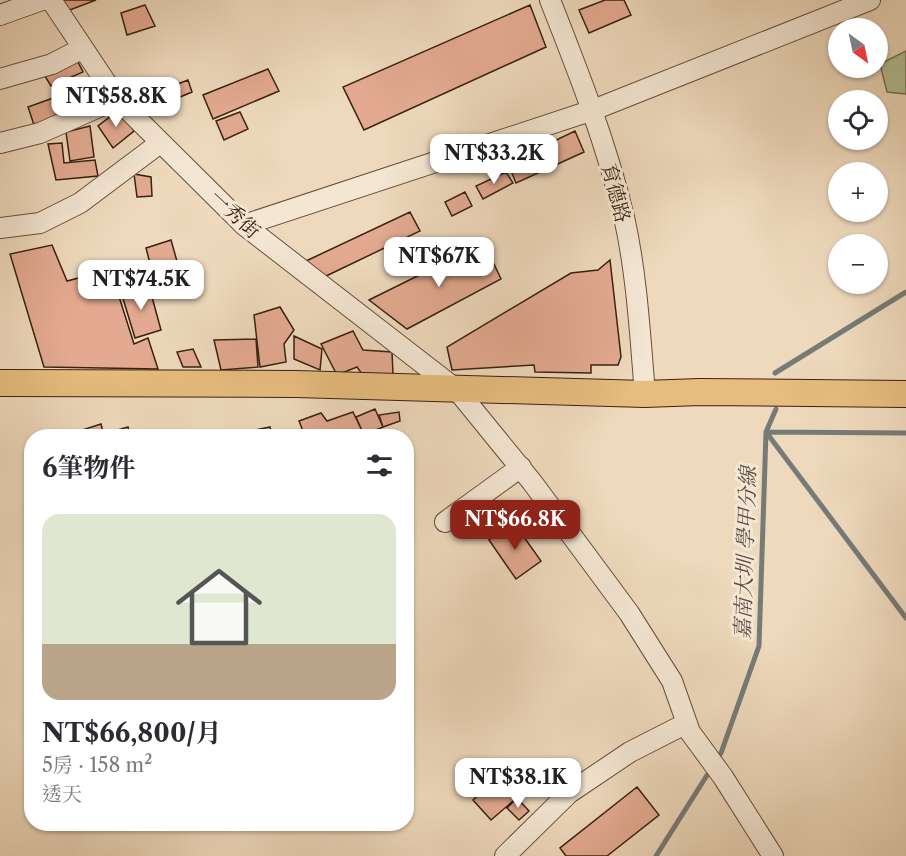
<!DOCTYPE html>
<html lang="zh-TW">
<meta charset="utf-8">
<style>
body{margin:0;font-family:"Libre Caslon Text","Noto Serif TC",serif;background:#f7f7f7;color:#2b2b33;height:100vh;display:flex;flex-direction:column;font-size:22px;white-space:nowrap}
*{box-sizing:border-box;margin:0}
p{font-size:20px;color:#7c7c81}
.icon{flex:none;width:33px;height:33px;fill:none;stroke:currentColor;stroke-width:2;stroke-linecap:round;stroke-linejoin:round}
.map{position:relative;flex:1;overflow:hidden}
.drawer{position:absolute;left:24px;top:429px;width:390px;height:402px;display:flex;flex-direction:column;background:#fff;border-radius:24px;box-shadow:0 2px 4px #0004}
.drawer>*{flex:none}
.needle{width:39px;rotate:147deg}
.fabs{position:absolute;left:828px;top:18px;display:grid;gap:12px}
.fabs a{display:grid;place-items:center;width:60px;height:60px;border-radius:50%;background:#fff;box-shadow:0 2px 4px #0004;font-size:30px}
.price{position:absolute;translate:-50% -51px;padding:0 14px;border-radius:12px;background:#fff;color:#222;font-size:20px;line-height:39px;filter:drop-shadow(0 2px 3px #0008)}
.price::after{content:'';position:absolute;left:50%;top:36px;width:18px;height:14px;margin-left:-9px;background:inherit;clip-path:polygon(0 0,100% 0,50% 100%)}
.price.selected{background:#8f2418;color:#fff}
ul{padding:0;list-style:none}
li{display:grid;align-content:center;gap:12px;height:318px;padding:0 18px}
li span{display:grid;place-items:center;height:186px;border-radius:18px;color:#555}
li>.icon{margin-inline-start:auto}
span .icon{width:108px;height:108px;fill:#fffc;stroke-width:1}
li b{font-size:26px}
h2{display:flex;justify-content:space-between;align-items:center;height:72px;padding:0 18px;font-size:26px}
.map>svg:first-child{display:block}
</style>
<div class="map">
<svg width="906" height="856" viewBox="0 0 906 856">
<rect width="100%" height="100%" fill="#eed9bc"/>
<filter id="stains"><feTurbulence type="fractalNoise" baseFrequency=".00333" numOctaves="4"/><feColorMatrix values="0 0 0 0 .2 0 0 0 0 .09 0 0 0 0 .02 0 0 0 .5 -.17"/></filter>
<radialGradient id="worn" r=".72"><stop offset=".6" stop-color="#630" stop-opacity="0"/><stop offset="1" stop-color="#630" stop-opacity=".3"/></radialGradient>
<path fill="#b3c095" stroke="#767053" stroke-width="1.5" d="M906,51V94L887,92L880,64Z"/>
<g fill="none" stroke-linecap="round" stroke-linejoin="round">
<path stroke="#767b78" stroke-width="5" d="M775,373L906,292
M766,432L906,618
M766,432L906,433
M716,761L721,753L759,646L766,432L776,409
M656,856L711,769"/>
</g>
<path fill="#e3aa91" stroke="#382111" stroke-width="1.5" d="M62,0H96L67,11Z
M605,0H624L631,15L589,33L579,10Z
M145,5L155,26L127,35L121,13Z
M530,5L546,47L364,130L343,87Z
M77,60L83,72L51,86L43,73Z
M268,69L279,91L213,119L203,95Z
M188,80L192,92L168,102L162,90Z
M67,93L76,113L36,131L28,107Z
M120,109L134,131L113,148L98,126Z
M240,112L248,129L224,140L216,121Z
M90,126L94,157L70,161L66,132Z
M575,131L584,152L516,183L508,163Z
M62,143L64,163L95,160L98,176L56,180L48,144Z
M506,172L513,183L483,199L476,186Z
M134,174L151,177L152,196L137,197Z
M465,192L472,206L452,216L445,202Z
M410,212L420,231L324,277L306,261Z
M171,240L180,272L154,279L146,248Z
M484,243L501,279L407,329L369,300Z
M52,245L67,281L143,261L150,281L116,287L134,344L148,338L158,369L44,367L10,254Z
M610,260L621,357L618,365H591V373L535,372L534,365L452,370L447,347L571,273L598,270Z
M149,286L161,330L135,338L121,292Z
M280,307L294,330L284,344L286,362L260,367L254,315Z
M353,331L363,350L392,352L393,374H362L357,367L337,375L321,344Z
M294,336L322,349L320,370L294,359Z
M256,339L258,367L221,370L214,340Z
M193,349L201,367H183L177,352Z
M375,409L383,427L364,435L356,417Z
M353,412L364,435L362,436H305L299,421L321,413L327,421Z
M399,412L400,421L383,427L379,415Z
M101,424L104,436H74L73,433Z
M128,427L130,436H115L114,431Z
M270,427L272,436H241L240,433Z
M514,523L541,561L516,579L489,540Z
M502,774L520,795L491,820L473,800Z
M637,787L659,815L607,856H566L560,848Z
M517,798L529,811L519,820L507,808Z"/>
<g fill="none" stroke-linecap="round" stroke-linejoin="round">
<defs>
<path id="minor" d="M51,0L117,99L244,225L457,390L532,482L629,613L672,681L690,732L723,777L773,856
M550,0C578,71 606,142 624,217C637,275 640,335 645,394
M0,15L42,0
M0,79L52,64L83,48
M0,143L40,133L117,99
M244,225L593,110L870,0
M0,228L40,223L80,203L160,143
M445,522L521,467
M505,856L569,793L630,752L687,723"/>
<path id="major" d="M0,383L296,384L645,394L700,392L906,394"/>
</defs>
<use href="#minor" stroke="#664f3c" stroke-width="22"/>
<use href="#major" stroke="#382111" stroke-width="28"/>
<use href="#minor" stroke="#f4e6d3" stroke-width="20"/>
<use href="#major" stroke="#e7bc7e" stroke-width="26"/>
</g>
<g text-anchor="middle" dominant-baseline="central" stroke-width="6" stroke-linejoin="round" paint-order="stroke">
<g font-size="20" fill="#382111" stroke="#f4e6d3">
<text transform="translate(616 193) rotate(75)">育德路</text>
<text transform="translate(235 214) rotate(43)">一秀街</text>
</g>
<g font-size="21" font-style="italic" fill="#574e44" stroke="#f4e6d3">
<text transform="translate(745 553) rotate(-88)">嘉南大圳 學甲分線</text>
</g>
</g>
<rect width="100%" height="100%" filter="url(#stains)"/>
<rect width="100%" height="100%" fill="url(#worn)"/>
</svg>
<div class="fabs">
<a><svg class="needle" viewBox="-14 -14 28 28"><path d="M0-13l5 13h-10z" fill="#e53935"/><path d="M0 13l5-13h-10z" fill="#7c7c81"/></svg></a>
<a><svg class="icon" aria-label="locate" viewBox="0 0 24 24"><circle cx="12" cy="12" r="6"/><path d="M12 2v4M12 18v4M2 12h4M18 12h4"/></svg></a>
<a>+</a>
<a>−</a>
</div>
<b class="price" style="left:116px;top:128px">NT$58.8K</b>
<b class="price" style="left:494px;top:185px">NT$33.2K</b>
<b class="price" style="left:439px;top:288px">NT$67K</b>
<b class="price" style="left:141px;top:311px">NT$74.5K</b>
<b class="price selected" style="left:515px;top:551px">NT$66.8K</b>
<b class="price" style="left:518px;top:809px">NT$38.1K</b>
<section class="drawer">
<h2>6筆物件<svg class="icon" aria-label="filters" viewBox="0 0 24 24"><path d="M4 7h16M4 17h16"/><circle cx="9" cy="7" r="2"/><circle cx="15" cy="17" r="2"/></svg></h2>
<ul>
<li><span style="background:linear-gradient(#dfe7d0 70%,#b9a48a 0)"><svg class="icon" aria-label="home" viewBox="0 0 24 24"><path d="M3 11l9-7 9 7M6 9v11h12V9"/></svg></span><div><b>NT$66,800/月</b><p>5房 · 158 m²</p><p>透天</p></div></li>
</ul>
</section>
</div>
